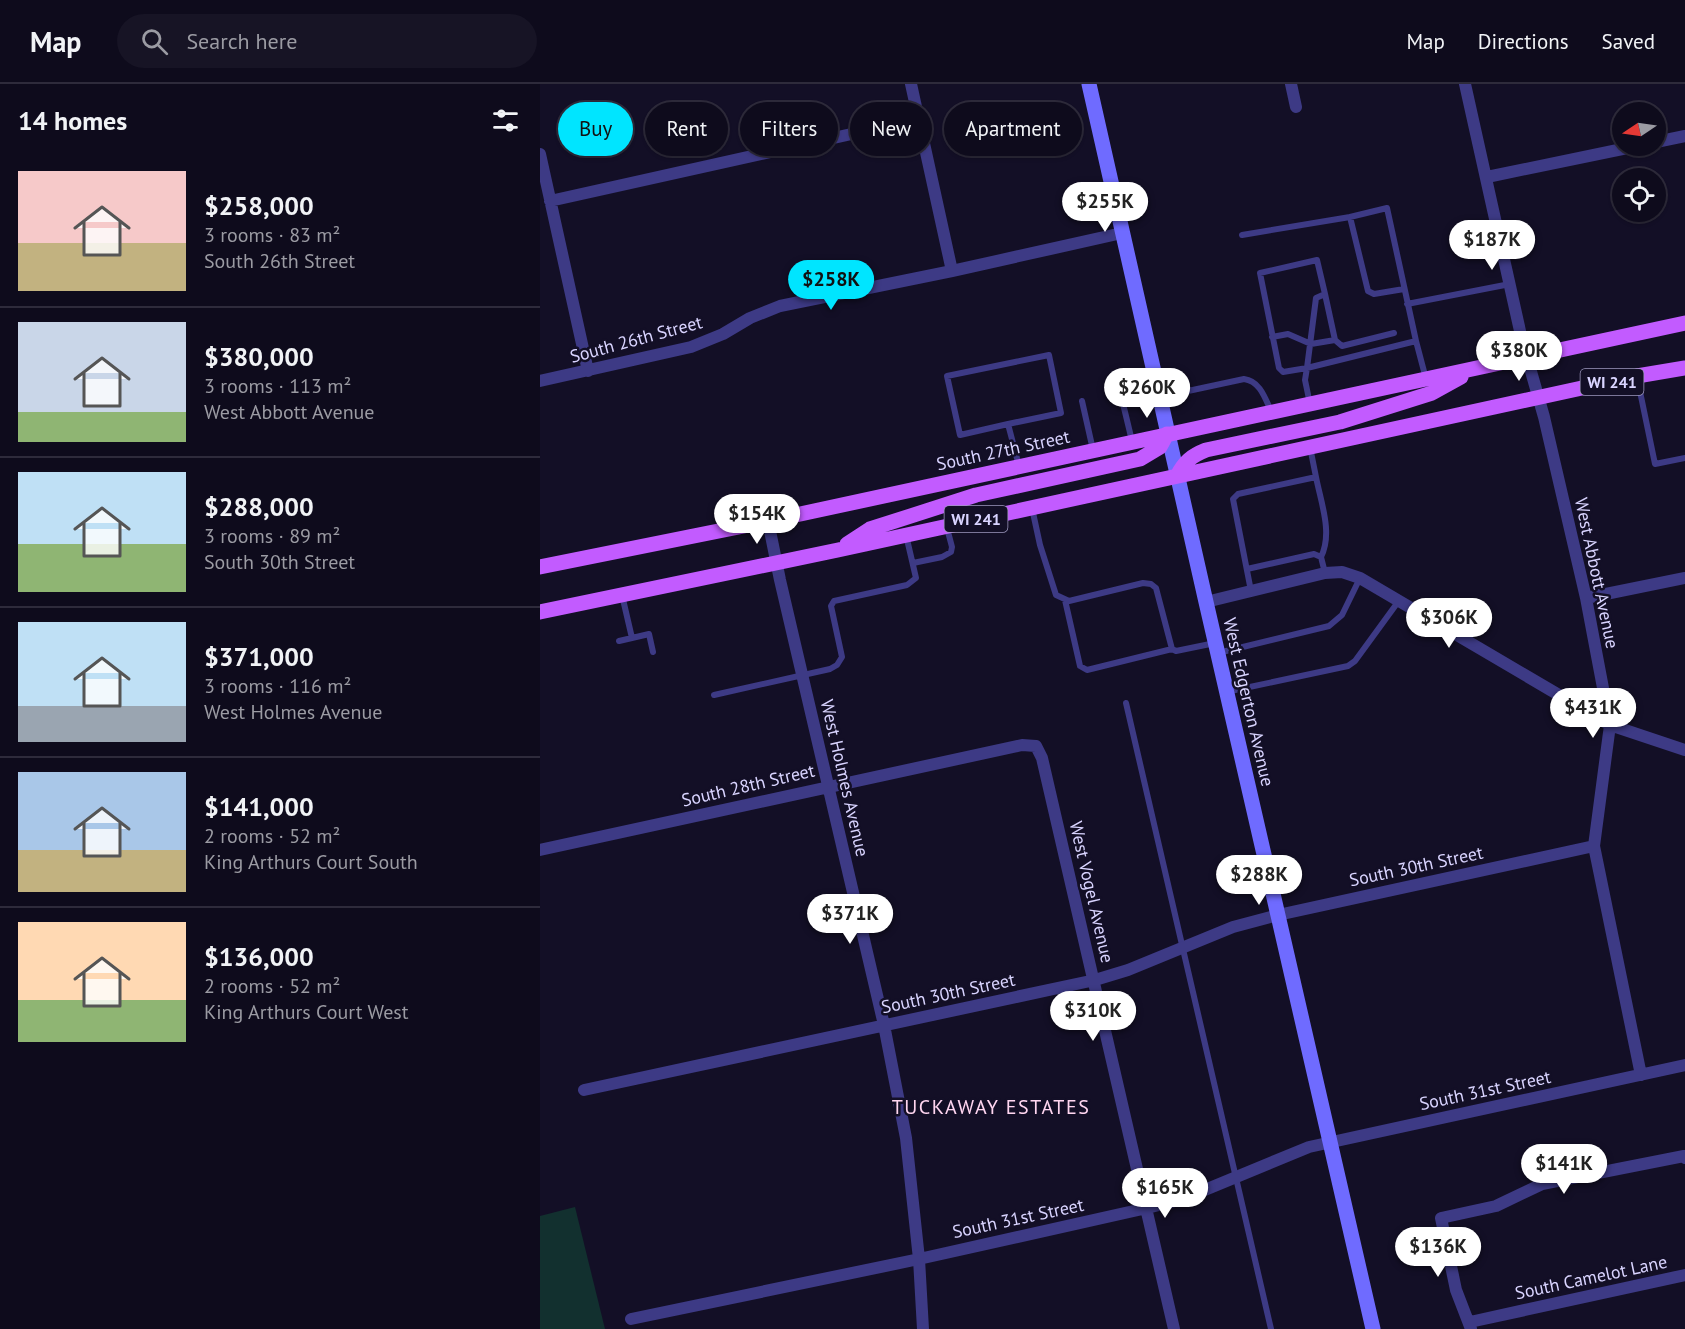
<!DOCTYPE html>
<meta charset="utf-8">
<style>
body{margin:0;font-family:"PT Sans",sans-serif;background:#171425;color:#f1f3f6;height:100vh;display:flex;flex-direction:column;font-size:22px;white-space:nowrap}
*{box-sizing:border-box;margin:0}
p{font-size:20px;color:#9b9ba3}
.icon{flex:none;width:33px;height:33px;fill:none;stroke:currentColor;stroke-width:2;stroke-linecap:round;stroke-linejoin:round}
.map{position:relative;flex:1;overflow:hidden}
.sheet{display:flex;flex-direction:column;background:#0e0b1c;width:540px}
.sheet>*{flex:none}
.top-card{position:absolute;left:18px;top:18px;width:570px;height:54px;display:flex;gap:12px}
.needle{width:39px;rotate:257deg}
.buttons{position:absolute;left:1072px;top:18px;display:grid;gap:12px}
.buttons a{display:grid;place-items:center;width:54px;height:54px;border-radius:50%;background:#0e0b1c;box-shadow:0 2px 4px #0004,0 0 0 2px #2e2b3b;font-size:30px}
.price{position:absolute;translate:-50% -51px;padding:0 14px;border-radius:21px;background:#fff;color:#222;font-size:20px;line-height:39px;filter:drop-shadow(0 2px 3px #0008)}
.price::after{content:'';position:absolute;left:50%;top:36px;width:18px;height:14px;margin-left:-9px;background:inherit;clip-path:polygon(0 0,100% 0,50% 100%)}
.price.on{background:#00e5ff;color:#111}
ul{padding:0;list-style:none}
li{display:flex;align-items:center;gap:18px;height:150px;padding:0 18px}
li+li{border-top:2px solid #2e2b3b}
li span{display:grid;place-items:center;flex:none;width:168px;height:120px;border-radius:0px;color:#555}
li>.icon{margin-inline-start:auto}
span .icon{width:72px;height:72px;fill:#fffc;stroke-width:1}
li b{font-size:26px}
h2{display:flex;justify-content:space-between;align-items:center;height:72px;padding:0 18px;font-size:26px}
.tag{padding:0 21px;border-radius:27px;background:#0e0b1c;box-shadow:0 2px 4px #0004,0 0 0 2px #2e2b3b;font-size:21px;line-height:54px}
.tag.on{background:#00e5ff;color:#111}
header{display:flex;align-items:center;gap:36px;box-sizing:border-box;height:84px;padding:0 30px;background:#0e0b1c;border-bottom:2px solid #2e2b3b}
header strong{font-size:28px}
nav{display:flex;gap:33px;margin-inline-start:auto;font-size:21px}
.search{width:420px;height:54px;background:#171425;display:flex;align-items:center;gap:15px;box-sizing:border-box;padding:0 21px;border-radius:33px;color:#9b9ba3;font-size:22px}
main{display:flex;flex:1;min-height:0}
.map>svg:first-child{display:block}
</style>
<header>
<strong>Map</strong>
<div class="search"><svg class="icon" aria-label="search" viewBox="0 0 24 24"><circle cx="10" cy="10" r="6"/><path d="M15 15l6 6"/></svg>Search here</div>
<nav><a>Map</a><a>Directions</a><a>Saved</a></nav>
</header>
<main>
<section class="sheet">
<h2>14 homes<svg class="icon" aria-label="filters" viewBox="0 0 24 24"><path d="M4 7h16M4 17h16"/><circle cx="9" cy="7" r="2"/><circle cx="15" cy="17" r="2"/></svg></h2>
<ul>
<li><span style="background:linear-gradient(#f6c9c9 60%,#c2b280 0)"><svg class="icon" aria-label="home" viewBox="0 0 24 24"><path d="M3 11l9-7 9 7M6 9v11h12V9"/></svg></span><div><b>$258,000</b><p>3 rooms · 83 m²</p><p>South 26th Street</p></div></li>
<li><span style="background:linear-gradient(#c9d6e8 75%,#8fb573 0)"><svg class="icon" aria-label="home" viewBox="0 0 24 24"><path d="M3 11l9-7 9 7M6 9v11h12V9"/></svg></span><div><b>$380,000</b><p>3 rooms · 113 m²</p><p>West Abbott Avenue</p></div></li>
<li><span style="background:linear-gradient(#bfe0f5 60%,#8fb573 0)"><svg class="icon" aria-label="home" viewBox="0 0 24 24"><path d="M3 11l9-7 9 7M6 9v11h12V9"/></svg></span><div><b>$288,000</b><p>3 rooms · 89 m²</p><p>South 30th Street</p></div></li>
<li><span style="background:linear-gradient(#bfe0f5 70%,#9aa5b1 0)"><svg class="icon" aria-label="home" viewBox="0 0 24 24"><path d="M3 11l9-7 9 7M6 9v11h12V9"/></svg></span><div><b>$371,000</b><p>3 rooms · 116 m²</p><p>West Holmes Avenue</p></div></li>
<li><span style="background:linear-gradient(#a9c7e8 65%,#c2b280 0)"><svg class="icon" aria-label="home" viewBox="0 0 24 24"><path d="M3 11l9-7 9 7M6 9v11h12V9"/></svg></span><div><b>$141,000</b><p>2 rooms · 52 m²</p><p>King Arthurs Court South</p></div></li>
<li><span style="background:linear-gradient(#ffd9b3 65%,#8fb573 0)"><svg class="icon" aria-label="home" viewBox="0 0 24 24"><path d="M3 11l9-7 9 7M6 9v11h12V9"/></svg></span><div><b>$136,000</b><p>2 rooms · 52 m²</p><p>King Arthurs Court West</p></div></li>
</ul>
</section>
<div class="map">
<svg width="1145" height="1245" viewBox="0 0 1145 1245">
<rect width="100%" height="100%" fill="#130f26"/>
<path fill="#12302f" d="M35,1123L65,1245H0V1132Z"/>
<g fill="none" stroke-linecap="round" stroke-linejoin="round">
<path stroke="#3d3a85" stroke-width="6" d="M702,151L810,133
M777,176L785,210L776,214L767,284L743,288L739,284L720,189Z
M864,205L834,210L828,207L810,133L847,124L876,257
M867,220L970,200
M732,253L748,250L771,260L795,256L785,210
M795,256L802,262L854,249
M1097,293L1115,380L1145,374
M620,313L704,295C720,297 725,314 731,327
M542,317L553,366
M770,320L765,296L767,284L876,257L886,295
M468,340L521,329L509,271L407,292L420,351L468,340L479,382
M592,357L579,303L614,292
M776,393C781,419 793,449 781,473
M492,424L500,461L516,511L529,517L603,499L611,500L616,504L632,565L636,567L675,559
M373,479L402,473L411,468L412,463L407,444
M707,485L774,470L781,473L785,489
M711,507L693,415L698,410L776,393L770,363
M525,516L540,582L547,586L632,565
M92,554L109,550L113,568
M79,557L92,554L82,511
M678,569L789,542L802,531L820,494
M686,608L808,582L815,577L858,518
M174,611L290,585L297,581L302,573L291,522L294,517L367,501L376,494L366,451
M586,619L731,1245"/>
<path stroke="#3d3a85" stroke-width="12" d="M371,0L412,187
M751,0L756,23
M925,0L982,256L1004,333L1046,514L1070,641L1054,762L1101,991
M1116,58L1145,52
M0,70L48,287
M947,93L1097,62
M10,117L379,35
M0,297L151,263L183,250L210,234L240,222L412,187L582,149
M228,437L240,496L344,941L366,1054L379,1175L383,1245
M1046,514L1145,494
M666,518L785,489L802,488L820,494L1070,641L1145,666
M0,766L482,661L496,662L502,674L634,1245
M44,1006L555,896L588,886L693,843L738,831L1054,762
M91,1235L379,1175L607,1124L643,1115L769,1063L1145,981
M930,1238L1145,1191
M931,1245L916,1206L901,1134L956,1122L1002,1100L1144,1072L1145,1074"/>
<path stroke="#6f6bff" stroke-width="15" d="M549,0L666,518L833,1245"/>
<path stroke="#c25bff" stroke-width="15" d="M637,392C644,378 651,372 666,366L800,338L892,309L921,293
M307,460L330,445L436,411L600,375L620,363L627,350
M0,483L228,437L1145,239
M0,528L298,466L1097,292L1145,284"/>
</g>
<g text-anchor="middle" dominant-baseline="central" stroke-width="5" stroke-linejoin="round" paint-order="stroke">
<g fill="#130f26" stroke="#9e99be" stroke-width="1.5">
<rect x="1040.5" y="285" width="63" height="26" rx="4.5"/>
<rect x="404.5" y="422" width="63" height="26" rx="4.5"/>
</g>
<g font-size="16" font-weight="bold" fill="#d9d4ff">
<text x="1072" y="298">WI 241</text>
<text x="436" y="435">WI 241</text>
</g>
<g font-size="18" fill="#d9d4ff" stroke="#130f26">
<text transform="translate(96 255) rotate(-15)">South 26th Street</text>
<text transform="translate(463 366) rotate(-12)">South 27th Street</text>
<text transform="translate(1057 489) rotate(78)">West Abbott Avenue</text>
<text transform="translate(709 618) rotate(77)">West Edgerton Avenue</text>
<text transform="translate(305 694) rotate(77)">West Holmes Avenue</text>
<text transform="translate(208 701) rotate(-13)">South 28th Street</text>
<text transform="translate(876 782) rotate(-12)">South 30th Street</text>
<text transform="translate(552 808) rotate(77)">West Vogel Avenue</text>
<text transform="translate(408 909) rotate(-12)">South 30th Street</text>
<text transform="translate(945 1006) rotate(-12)">South 31st Street</text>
<text transform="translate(478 1134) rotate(-12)">South 31st Street</text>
<text transform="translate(1051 1193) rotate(-12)">South Camelot Lane</text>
</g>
<g font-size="20" letter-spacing="1.5" fill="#ffd6f0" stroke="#130f26">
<text x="451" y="1023">TUCKAWAY ESTATES</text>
</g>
</g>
</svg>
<div class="buttons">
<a><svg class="needle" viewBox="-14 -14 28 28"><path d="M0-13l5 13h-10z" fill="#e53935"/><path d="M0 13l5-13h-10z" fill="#9b9ba3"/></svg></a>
<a><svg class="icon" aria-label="locate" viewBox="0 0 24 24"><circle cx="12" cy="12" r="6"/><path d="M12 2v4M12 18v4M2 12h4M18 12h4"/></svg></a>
</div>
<b class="price" style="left:565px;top:149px">$255K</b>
<b class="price" style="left:952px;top:187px">$187K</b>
<b class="price on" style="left:291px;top:227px">$258K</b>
<b class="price" style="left:979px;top:298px">$380K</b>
<b class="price" style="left:607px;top:335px">$260K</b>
<b class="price" style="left:217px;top:461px">$154K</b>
<b class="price" style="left:909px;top:565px">$306K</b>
<b class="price" style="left:1053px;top:655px">$431K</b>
<b class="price" style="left:719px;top:822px">$288K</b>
<b class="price" style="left:310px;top:861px">$371K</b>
<b class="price" style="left:553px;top:958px">$310K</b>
<b class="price" style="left:1024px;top:1111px">$141K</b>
<b class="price" style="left:625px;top:1135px">$165K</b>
<b class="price" style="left:898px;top:1194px">$136K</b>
<div class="top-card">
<a class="tag on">Buy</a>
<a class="tag">Rent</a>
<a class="tag">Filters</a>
<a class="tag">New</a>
<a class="tag">Apartment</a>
</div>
</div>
</main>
